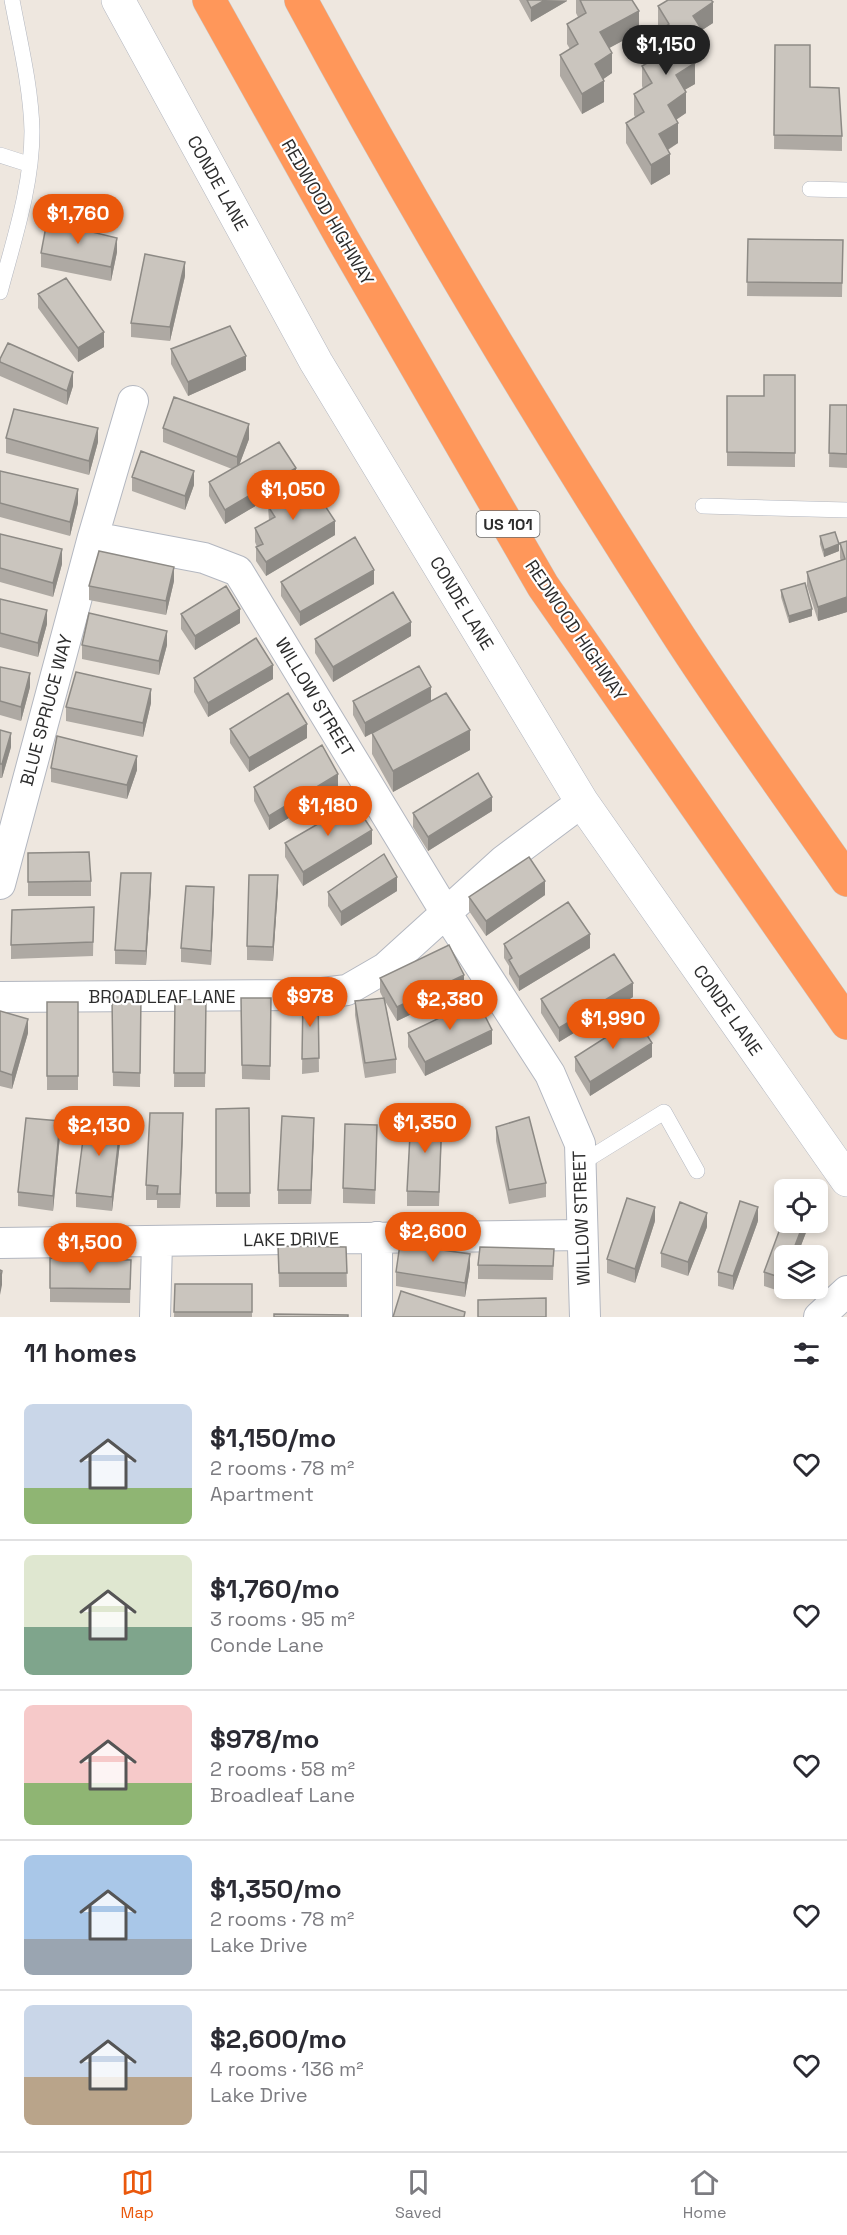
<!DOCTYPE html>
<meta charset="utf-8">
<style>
body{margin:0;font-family:"Space Grotesk",sans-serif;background:#f7f7f7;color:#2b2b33;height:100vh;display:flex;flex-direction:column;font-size:22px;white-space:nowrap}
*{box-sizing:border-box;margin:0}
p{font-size:20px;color:#7c7c81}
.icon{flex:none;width:33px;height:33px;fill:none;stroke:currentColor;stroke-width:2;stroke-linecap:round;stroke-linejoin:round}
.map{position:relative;height:1317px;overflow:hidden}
.side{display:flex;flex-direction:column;background:#fff;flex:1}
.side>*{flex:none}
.buttons{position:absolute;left:774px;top:1179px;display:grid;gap:12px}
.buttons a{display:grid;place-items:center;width:54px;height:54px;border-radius:9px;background:#fff;box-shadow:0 3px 9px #0003;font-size:30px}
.price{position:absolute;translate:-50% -51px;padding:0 14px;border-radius:21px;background:#ea580c;color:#fff;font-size:20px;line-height:39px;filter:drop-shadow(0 2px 3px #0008)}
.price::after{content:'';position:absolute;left:50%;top:36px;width:18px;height:14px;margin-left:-9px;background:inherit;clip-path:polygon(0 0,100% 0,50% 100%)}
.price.current{background:#222;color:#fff}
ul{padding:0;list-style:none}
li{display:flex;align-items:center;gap:18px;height:150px;padding:0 24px}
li+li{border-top:2px solid #e1e1e2}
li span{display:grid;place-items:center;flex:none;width:168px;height:120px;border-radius:9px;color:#555}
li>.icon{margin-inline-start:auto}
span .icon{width:72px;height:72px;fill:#fffc;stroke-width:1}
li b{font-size:26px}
h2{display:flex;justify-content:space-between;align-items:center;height:72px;padding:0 24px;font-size:26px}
.tab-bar{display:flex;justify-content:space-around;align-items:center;height:84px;border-top:2px solid #e1e1e2;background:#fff;font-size:16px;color:#7c7c81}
.tab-bar a{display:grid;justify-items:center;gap:3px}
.tab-bar .current{color:#ea580c}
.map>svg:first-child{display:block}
</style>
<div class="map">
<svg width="847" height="1317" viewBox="0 0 847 1317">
<rect width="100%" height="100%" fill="#eee7df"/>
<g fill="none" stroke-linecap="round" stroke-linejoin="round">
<defs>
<path id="lane" d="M0,155L28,164
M810,189L847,190
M0,292C14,239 32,186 32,131C31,87 20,43 12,0
M703,506L847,510
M580,1164L664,1112L697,1171"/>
<path id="street" d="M93,537L204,558L238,571L446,913L550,1074L580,1144L585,1317
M0,884L93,537L133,401
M0,997L306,995L347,990L385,968L503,861L582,802
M0,1243L582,1235
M155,1317L157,1243
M377,1317V1237
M819,1317L847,1291"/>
<path id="secondary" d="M118,0L316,362L582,802L847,1180"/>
<path id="highway" d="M209,0L342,238L543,586L847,1023
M301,0C416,214 542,423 673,627C728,713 789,796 847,880"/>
</defs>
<use href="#lane" stroke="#b3b7c0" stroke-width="16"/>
<use href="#street" stroke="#b3b7c0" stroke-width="32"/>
<use href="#secondary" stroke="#b3b7c0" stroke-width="34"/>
<use href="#highway" stroke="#c8c8c8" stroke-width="34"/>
<use href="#lane" stroke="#fff" stroke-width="15"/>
<use href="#street" stroke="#fff" stroke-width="30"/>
<use href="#secondary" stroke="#fff" stroke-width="33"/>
<use href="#highway" stroke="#ff975a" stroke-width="33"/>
</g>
<path fill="#aea9a3" d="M519,0H567V1L531,22Z
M576,0H632L639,32L609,48L612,73L603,79L604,102L582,114L560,76V55L570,49L567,44V24L578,17L576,13Z
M658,6L713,23L702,30L704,53L693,61L695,84L684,90L686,113L676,120L678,143L668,150L670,174L651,185L626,143V123L635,117L634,115V94L643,89L642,86V66L652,60L650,57V37L660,30L658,27Z
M775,45L810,87L842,136V151L774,149Z
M748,239L843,240L842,297L747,296Z
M117,252L111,281L41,267V253Z
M185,276L170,341L131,337V323Z
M38,294L104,347L78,362L38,308Z
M171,349L246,370L188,396L171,364Z
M0,359L73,386L67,405L0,376Z
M795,375V467L727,466V396H764Z
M830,405H847V468L829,467Z
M163,428L249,439L239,465L296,482L225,524L209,496V482L232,469L163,442Z
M6,438L98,442L89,475L6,453Z
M0,471L78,503L70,536L0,517Z
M132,477L194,485L185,510L132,491Z
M268,506L335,535L266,576L256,561V547H257L255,542V528L269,521Z
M0,534L62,564L53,597L0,582Z
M820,536L839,551L824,557L820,544Z
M847,541V612L818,621L807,586V572L841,561L840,558V543Z
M174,581L166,615L89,600V586Z
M281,582L374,584L300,626L281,596Z
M781,590L812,616L789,623L781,597Z
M0,599L47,624L38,657L0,647Z
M181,614L240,623L195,650L181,629Z
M411,636L333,682L315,653V639Z
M82,645H167L159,675L82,659Z
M0,667L30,687L21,721L0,715Z
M194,678L273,679L208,717L194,692Z
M353,701H431L470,750L393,792L372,754V733L381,729L365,737L353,715Z
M151,703L143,737L66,721V707Z
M230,729L307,738L249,772L230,743Z
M0,730L11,747L2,778H0Z
M51,768L137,770L127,799L51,782Z
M254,787L338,788L269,830L254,801Z
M492,811L428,851L413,827V813Z
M285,843L372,844L303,886L285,857Z
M28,853L91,881V896H28Z
M151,887L146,965L115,964V950Z
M278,889L273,961L247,960V946Z
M397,891L341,926L328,906V892Z
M545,895L486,936L469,911V897Z
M214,901L211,965L181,962V948Z
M94,907L93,956L11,959V945Z
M504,944L590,948L519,991L509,974V966L504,958Z
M380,978L464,989L397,1021L385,1001L396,1059V1073L365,1078L355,1015V1001L383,998L380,992Z
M303,996H318L319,1072L302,1074Z
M112,997H141L140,1087L113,1086Z
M633,997L559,1042L541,1013V999Z
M241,998H271L270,1080L242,1079Z
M175,999L206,1000L205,1087H174Z
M47,1002H78V1090H47Z
M0,1011L28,1033L12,1089L0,1086Z
M408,1033L492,1044L425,1076L408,1047Z
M575,1057H652L590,1096L575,1071Z
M249,1108L250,1207H216V1109Z
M183,1127L180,1208H157V1200H146V1185Z
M496,1127L546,1183V1197L509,1204L496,1141Z
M442,1130L439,1206H407V1191Z
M314,1132L311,1204H278V1190Z
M121,1134L112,1211L76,1207V1193Z
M60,1135L53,1211L18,1206V1192Z
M377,1139L375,1204L343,1203V1188Z
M655,1221L635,1283L607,1273V1259Z
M758,1221L733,1290L718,1286V1272Z
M784,1222H810L797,1256H784V1286L782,1292L764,1286V1272Z
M707,1227L688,1276L661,1267V1253Z
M278,1246L346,1247L347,1287H279Z
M554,1249L553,1280L478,1279V1265Z
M50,1258L131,1260L130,1303L50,1302Z
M470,1268L465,1297L396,1286V1272Z
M175,1284H252V1317H174Z"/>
<path fill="#8d8a85" d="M545,0L567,1L531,22V8Z
M713,2V23L693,36V16Z
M639,11V32L600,53V32Z
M704,33V53L684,67V46Z
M612,53V73L595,85V64Z
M695,63V84L676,95V75Z
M604,81V102L582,114V94Z
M686,92V113L668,125V105Z
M678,123V143L659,155V134Z
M670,154V174L651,185V165Z
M117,238V252L111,281V267Z
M185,262V276L170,341V327Z
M104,332V347L78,362V348Z
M246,356V370L188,396V382Z
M73,372V386L67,405V391Z
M249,424V439L237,471V457Z
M98,428V442L89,475V461Z
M296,468V482L225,524V510Z
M194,471V485L185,510V496Z
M78,489V503L70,536V522Z
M335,521V535L266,576V562Z
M839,544V551L824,557V550Z
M62,549V564L53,597V583Z
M174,567V581L166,615V601Z
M374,570V584L300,626V612Z
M847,597V612L818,621V607Z
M240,609V623L195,650V636Z
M812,609V616L789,623V616Z
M47,610V624L38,657V643Z
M411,622V636L333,682V667Z
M167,631V645L159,675V661Z
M273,665V679L208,717V703Z
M30,673V687L21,721V707Z
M431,687V701L365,737V723Z
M151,689V703L143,737V723Z
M307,724V738L249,772V758Z
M470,730V750L393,792V771Z
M11,733V747L2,778V764Z
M137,756V770L127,799V785Z
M338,774V788L269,830V816Z
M492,797V811L428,851V837Z
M372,830V844L303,886V872Z
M151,873V887L146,965V951Z
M278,875V889L273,961V947Z
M397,877V891L341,926V912Z
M545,881V895L486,936V921Z
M214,887V901L211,965V951Z
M590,934V948L519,991V977Z
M464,975V989L397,1021V1007Z
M633,983V997L559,1042V1028Z
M28,1019V1033L12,1089V1075Z
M492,1030V1044L425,1076V1062Z
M652,1043V1057L590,1096V1082Z
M183,1113V1127L180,1208V1194Z
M314,1118V1132L311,1204V1190Z
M121,1120V1134L112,1211V1197Z
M60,1121V1135L53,1211V1196Z
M655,1207V1221L635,1283V1269Z
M758,1207V1221L733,1290V1276Z
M707,1213V1227L688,1276V1262Z
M804,1222H810L797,1256H791Z
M470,1254V1268L465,1297V1283Z
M2,1271V1285L0,1295V1281Z
M784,1272V1286L782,1292V1278Z"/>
<path fill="#cac5be" stroke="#8d8a85" stroke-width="1.5" d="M527,0H545L531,8Z
M580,0H632L639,11L600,32L612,53L595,64L604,81L582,94L560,55L578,44L567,24L586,13Z
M668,0H711L713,2L693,16L704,33L684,46L695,63L676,75L686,92L668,105L678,123L659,134L670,154L651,165L626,123L644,112L634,94L652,83L642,66L661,55L650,37L669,24L658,6Z
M775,45H810V87L839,88L842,136L774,135Z
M47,221L117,238L111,267L41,253Z
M748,239L843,240L842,283L747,282Z
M145,254L185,262L170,327L131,323Z
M66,278L104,332L78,348L38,294Z
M230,326L246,356L188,382L171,349Z
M8,343L73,372L67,391L0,362V359Z
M764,375H795V453L727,452V396H764Z
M174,397L249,424L237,457L163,428Z
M830,405H847V454L829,453Z
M14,409L98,428L89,461L6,438Z
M279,442L296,468L225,510L209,482Z
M141,451L194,471L185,496L132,477Z
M0,471L78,489L70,522L0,503Z
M308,480L335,521L266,562L256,547L263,544L255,528L275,517L268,506Z
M835,532L839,544L824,550L820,536Z
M0,534L62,549L53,583L0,568Z
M355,537L374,570L300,612L281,582Z
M847,541V597L818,607L807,572L845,559L840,543Z
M99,551L174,567L166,601L89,586Z
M805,583L812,609L789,616L781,590Z
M226,586L240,609L195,636L181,614Z
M393,592L411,622L333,667L315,639Z
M0,599L47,610L38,643L0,633Z
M89,613L167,631L159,661L82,645Z
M256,638L273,665L208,703L194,678Z
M419,666L431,687L365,723L353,701Z
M0,667L30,673L21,707L0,701Z
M76,672L151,689L143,723L66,707Z
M288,693L307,724L249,758L230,729Z
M446,693L470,730L393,771L372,733Z
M0,730L11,733L2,764H0Z
M57,736L137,756L127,785L51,768Z
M322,745L338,774L269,816L254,787Z
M478,773L492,797L428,837L413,813Z
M354,803L372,830L303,872L285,843Z
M89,852L91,881L28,882V853Z
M384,854L397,877L341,912L328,892Z
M529,857L545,881L486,921L469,897Z
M121,873H151L146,951L115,950Z
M249,875H278L273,947L247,946Z
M186,886L214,887L211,951L181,948Z
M568,902L590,934L519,977L509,960L512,958L504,944Z
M94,907L93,942L11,945L12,910Z
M449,945L464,975L397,1007L380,978Z
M614,954L633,983L559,1028L541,999Z
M303,996H318L319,1058L302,1059Z
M112,997H141L140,1073L113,1072Z
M241,998H271L270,1066L242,1065Z
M384,998L396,1059L365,1063L355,1001Z
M175,999L206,1000L205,1073H174Z
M477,1000L492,1030L425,1062L408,1033Z
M47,1002H78V1076H47Z
M0,1011L28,1019L12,1075L0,1071Z
M636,1018L652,1043L590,1082L575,1057Z
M249,1108L250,1193H216V1109Z
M150,1113H183L180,1194H157L158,1186L146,1185Z
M282,1116L314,1118L311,1190H278Z
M411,1116H442L439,1192L407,1191Z
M86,1117L121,1120L112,1197L76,1193Z
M529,1117L546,1183L509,1190L496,1127Z
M26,1118L60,1121L53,1196L18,1192Z
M345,1124L377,1125L375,1190L343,1188Z
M627,1198L655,1207L635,1269L607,1259Z
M740,1201L758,1207L733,1276L718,1272Z
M680,1202L707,1213L688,1262L661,1253Z
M784,1218V1222H804L791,1256H784V1272L782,1278L764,1272Z
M400,1244L470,1254L465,1283L396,1272Z
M278,1246L346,1247L347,1273H279Z
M480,1247L554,1249L553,1266L478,1265Z
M50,1258L131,1260L130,1289L50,1288Z
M0,1270L2,1271L0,1281Z
M175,1284H252V1312H174Z
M401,1291L465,1312L464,1317H393Z
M546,1298V1317H478V1300Z
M274,1314L348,1315V1317H274Z"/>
<g text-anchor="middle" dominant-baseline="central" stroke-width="4.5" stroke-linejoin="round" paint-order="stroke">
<rect fill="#fff" stroke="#6c6c6c" stroke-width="1.5" x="476.5" y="511" width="63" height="26" rx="4.5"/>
<g font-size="16" font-weight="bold" fill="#2d2d2d">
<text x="508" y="524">US 101</text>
</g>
<g font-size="18" fill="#2d2d2d" stroke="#fff">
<text transform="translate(218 183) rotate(61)">CONDE LANE</text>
<text transform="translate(328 212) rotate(60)">REDWOOD HIGHWAY</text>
<text transform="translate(462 603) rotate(59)">CONDE LANE</text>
<text transform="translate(576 630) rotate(56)">REDWOOD HIGHWAY</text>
<text transform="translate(315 697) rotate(59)">WILLOW STREET</text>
<text transform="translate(46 710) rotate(-75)">BLUE SPRUCE WAY</text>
<text x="162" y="996">BROADLEAF LANE</text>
<text transform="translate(728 1010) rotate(55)">CONDE LANE</text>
<text transform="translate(581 1218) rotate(-92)">WILLOW STREET</text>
<text transform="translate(291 1239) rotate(-1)">LAKE DRIVE</text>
</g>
</g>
</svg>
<div class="buttons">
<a><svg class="icon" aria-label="locate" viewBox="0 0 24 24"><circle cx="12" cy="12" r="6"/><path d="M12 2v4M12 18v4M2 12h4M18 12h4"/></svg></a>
<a><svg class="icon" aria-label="layers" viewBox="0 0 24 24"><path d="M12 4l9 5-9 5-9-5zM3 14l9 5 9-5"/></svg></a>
</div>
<b class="price current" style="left:666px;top:76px">$1,150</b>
<b class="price" style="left:78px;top:245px">$1,760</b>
<b class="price" style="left:293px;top:521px">$1,050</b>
<b class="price" style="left:328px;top:837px">$1,180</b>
<b class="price" style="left:310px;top:1028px">$978</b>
<b class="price" style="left:450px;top:1031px">$2,380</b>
<b class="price" style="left:613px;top:1050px">$1,990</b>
<b class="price" style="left:425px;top:1154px">$1,350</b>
<b class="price" style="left:99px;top:1157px">$2,130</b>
<b class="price" style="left:433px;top:1263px">$2,600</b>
<b class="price" style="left:90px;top:1274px">$1,500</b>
</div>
<section class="side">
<h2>11 homes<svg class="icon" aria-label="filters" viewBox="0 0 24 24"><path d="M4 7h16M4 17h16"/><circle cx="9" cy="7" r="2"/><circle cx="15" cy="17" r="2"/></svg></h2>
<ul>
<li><span style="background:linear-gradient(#c9d6e8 70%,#8fb573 0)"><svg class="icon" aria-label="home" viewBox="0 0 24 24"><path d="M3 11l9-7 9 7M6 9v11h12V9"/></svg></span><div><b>$1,150/mo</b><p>2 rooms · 78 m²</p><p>Apartment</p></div><svg class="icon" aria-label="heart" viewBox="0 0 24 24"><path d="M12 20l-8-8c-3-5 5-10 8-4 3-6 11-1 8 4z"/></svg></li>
<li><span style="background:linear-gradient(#dfe7d0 60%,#7fa58c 0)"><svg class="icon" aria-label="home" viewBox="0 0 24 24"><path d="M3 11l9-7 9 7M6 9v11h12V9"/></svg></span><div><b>$1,760/mo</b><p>3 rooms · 95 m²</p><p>Conde Lane</p></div><svg class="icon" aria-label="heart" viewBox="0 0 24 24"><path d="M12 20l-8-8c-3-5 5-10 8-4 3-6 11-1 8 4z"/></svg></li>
<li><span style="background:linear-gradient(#f6c9c9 65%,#8fb573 0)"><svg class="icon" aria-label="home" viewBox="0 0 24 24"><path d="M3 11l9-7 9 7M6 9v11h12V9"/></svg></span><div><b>$978/mo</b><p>2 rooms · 58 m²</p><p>Broadleaf Lane</p></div><svg class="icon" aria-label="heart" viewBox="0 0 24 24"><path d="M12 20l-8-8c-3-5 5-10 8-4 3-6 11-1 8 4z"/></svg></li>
<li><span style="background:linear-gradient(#a9c7e8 70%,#9aa5b1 0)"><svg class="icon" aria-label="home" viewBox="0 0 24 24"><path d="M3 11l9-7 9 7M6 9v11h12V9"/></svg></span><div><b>$1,350/mo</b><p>2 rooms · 78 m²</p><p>Lake Drive</p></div><svg class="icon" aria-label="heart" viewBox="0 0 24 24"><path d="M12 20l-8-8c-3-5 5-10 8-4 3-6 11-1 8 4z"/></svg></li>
<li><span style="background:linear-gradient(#c9d6e8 60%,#b9a48a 0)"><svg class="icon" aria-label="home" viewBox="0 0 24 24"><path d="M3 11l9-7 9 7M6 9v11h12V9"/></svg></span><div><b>$2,600/mo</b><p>4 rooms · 136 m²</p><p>Lake Drive</p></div><svg class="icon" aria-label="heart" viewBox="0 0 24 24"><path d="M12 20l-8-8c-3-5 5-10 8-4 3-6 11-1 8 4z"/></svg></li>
</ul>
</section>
<nav class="tab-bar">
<a class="current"><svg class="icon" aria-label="map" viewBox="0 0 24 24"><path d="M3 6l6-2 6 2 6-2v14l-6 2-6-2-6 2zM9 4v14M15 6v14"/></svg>Map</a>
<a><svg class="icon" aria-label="saved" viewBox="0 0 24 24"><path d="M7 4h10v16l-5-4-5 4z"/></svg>Saved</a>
<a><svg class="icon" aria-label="home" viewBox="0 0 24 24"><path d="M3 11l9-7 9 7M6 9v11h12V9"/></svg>Home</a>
</nav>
